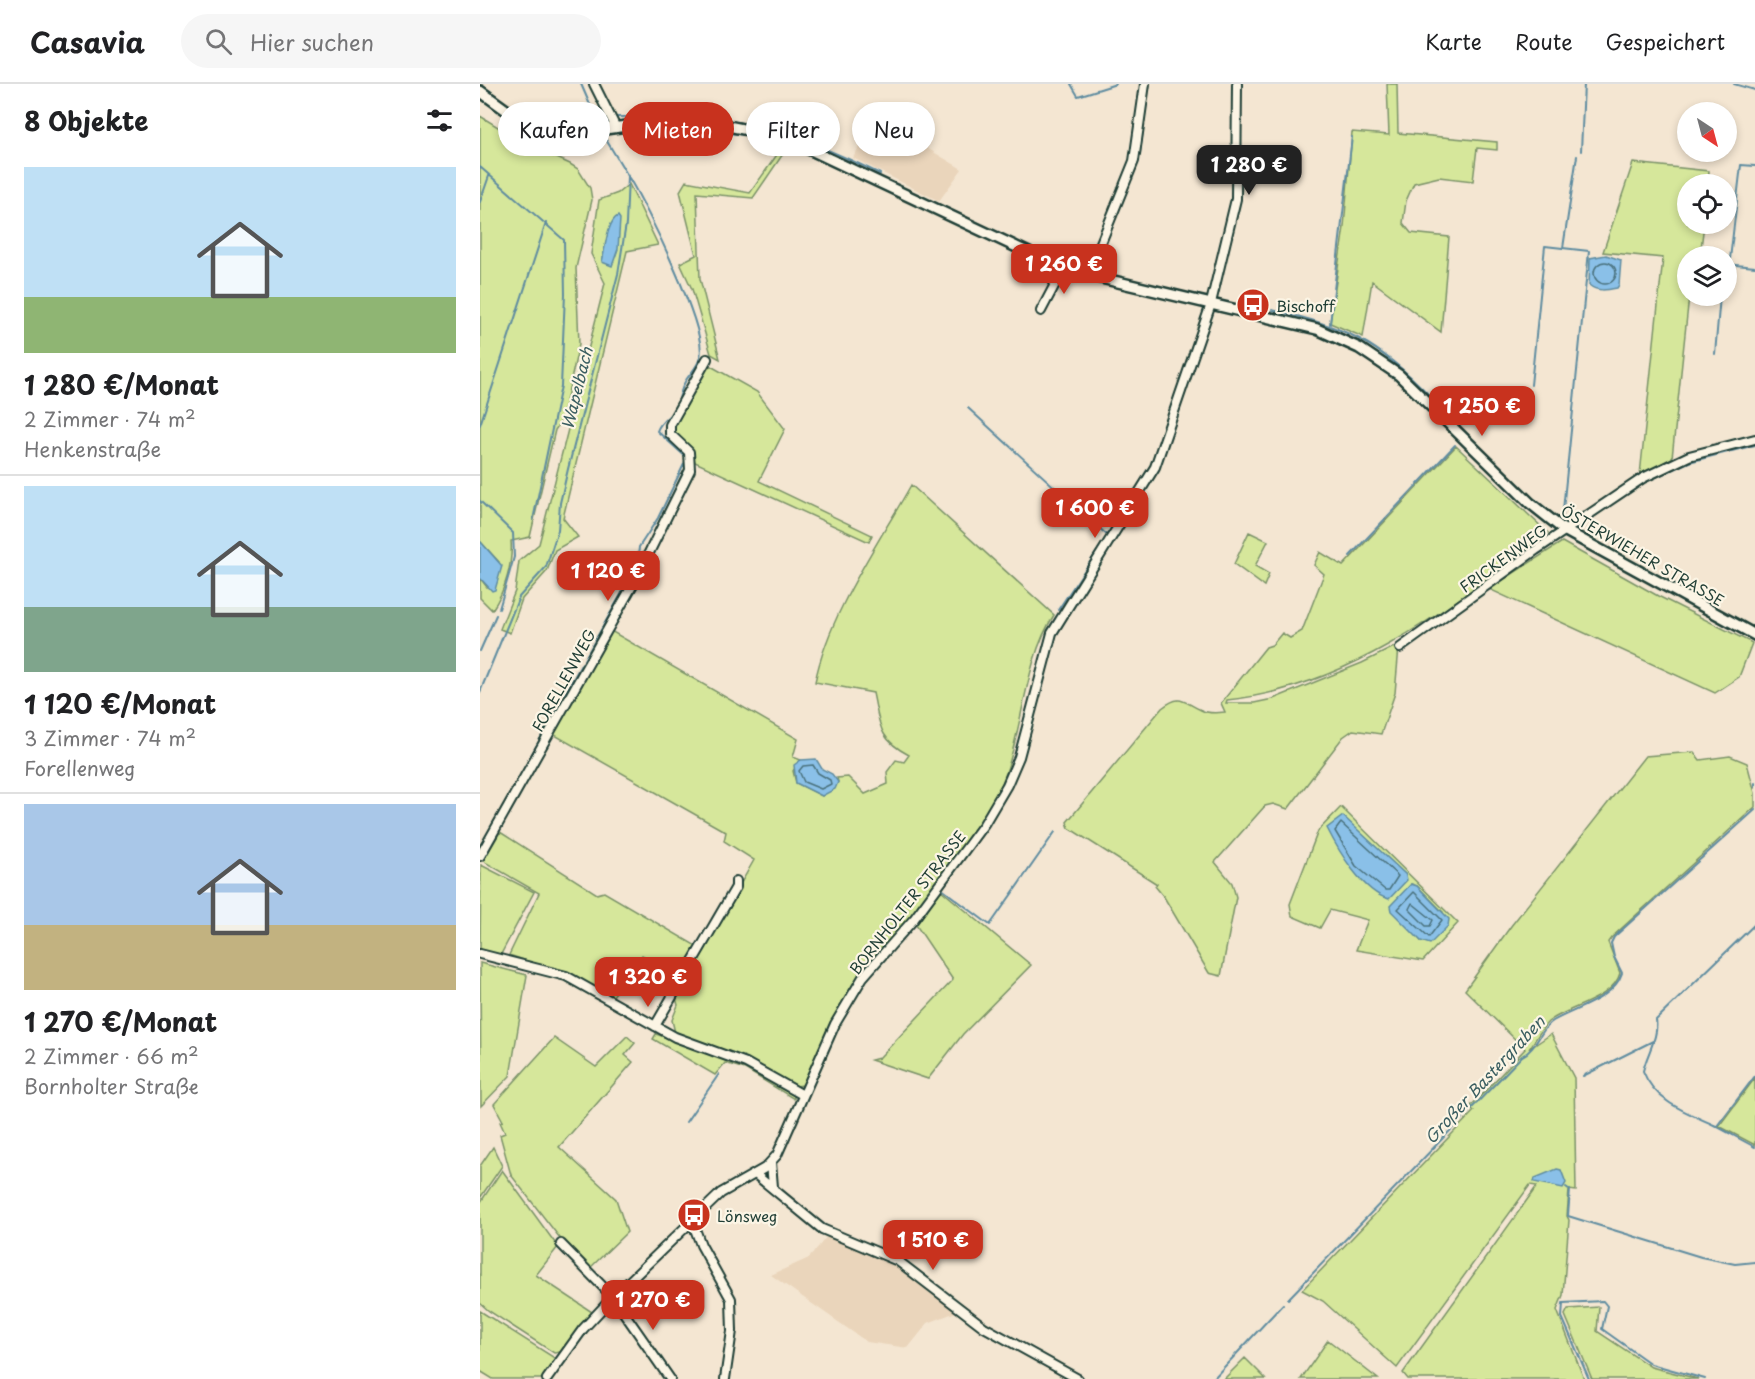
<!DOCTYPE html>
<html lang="de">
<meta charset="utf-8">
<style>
body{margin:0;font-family:"Playpen Sans",sans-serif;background:#f6f6f6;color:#202124;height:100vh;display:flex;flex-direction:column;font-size:22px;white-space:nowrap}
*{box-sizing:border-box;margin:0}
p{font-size:20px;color:#757577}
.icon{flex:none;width:33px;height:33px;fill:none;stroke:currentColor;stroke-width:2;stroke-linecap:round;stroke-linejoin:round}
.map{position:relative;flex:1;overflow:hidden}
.sheet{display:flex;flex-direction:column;background:#fff;width:480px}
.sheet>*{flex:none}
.banner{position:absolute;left:18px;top:18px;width:570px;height:54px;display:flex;gap:12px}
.needle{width:39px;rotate:144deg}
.tools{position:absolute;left:1197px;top:18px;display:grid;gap:12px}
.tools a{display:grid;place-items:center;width:60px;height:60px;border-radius:50%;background:#fff;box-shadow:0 3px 9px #0003;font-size:30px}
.price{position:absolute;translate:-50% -51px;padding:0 14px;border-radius:12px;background:#c8321e;color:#fff;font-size:20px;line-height:39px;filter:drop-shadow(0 2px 3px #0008)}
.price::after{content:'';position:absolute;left:50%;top:36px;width:18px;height:14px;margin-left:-9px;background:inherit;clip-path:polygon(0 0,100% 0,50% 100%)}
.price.active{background:#222;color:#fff}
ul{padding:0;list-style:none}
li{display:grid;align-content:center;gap:12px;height:318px;padding:0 24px}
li+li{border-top:2px solid #e0e0e0}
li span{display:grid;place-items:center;height:186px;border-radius:0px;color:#555}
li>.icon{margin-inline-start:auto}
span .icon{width:108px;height:108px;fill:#fffc;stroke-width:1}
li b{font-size:26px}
h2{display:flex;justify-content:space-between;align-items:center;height:72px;padding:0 24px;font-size:26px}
.tag{padding:0 21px;border-radius:27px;background:#fff;box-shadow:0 3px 9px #0003;font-size:21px;line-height:54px}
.tag.active{background:#c8321e;color:#fff}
header{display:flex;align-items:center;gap:36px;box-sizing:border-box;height:84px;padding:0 30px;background:#fff;border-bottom:2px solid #e0e0e0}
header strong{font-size:28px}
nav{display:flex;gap:33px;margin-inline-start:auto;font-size:21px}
.search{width:420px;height:54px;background:#f6f6f6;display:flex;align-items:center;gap:15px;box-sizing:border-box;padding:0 21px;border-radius:33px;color:#757577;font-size:22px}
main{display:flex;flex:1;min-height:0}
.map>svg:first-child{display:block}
</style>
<header>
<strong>Casavia</strong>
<div class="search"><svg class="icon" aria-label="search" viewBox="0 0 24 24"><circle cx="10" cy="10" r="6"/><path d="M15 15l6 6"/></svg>Hier suchen</div>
<nav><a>Karte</a><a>Route</a><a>Gespeichert</a></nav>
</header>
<main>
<section class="sheet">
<h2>8 Objekte<svg class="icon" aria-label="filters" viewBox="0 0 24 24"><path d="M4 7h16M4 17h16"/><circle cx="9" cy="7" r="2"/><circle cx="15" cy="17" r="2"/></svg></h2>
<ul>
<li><span style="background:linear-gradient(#bfe0f5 70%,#8fb573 0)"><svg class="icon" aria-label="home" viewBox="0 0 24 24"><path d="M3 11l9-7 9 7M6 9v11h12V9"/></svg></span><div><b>1 280 €/Monat</b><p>2 Zimmer · 74 m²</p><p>Henkenstraße</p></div></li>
<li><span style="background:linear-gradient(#bfe0f5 65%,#7fa58c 0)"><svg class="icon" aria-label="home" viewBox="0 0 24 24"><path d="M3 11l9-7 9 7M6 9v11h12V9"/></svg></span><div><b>1 120 €/Monat</b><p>3 Zimmer · 74 m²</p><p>Forellenweg</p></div></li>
<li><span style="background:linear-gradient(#a9c7e8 65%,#c2b280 0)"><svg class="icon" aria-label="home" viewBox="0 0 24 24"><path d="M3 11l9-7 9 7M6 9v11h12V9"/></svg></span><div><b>1 270 €/Monat</b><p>2 Zimmer · 66 m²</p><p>Bornholter Straße</p></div></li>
</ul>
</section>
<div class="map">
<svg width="1275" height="1295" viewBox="0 0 1275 1295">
<rect width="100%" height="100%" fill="#f4e6d2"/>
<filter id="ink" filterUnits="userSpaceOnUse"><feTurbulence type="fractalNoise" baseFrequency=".0167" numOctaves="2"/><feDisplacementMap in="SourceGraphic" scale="12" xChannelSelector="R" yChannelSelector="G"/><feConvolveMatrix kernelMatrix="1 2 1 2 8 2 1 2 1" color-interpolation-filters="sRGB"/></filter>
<g filter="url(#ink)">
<path fill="#ead5bb" d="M395,33L482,85L459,117L373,74Z
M348,1151L396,1170L434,1193L476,1228L448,1239L428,1264L387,1258L291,1191L329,1174Z"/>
<path fill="#d6e79b" stroke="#7a9268" stroke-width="1.5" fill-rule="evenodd" d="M907,0H917L918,49L1017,58V66L997,64L993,97L959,93L934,99L926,117L923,139L931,149L969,153L961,248L892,197L883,253L850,239L864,143L872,48L909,51Z
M0,32L44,59L90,80L98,85L110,104L112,116L96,184L99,260L82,336L75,346L50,453L31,457C33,480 25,507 12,526L0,514V494L7,503L19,478L0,457Z
M301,65L305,67L273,114L217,109L220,195L240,275L231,270L212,205L200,179L216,171L200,107L206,97L270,109Z
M1153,79L1229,87L1228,100H1208V140H1224L1220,172H1208L1209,212L1192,374L1160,391L1183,174L1123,168Z
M149,100L178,161L147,167L83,434L98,453L75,466L67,487L42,515L30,549L20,545L35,507L39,477L59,460L125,199L111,170L119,116L138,109Z
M229,281L277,308L305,345L279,397L392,451L389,458L215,378L212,367L193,348L192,342Z
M976,362L1068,449C973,521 870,604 747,616L746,619H774L793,615L882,579L918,561L1071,450L1074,452L919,563L915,609L901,650L873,646L863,653L808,725L793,720L785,722L735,778L752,799L756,813L741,892L729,889L684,813L675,802L677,800L589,744L587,738L682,624C701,609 703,618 721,626C728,630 737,629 745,628L741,619L786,563L792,561L802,549L810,554L822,547L844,490L834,481L840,468L863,482Z
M431,401L574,531C539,585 545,665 510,724C490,758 455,804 430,834C413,853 393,871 379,892C356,926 340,964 323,1001L316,1002L267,975L195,949L192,936L198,921L196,914L274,776L244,757L246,748L73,650L131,547L318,655L313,673L321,676L313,687L316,699L342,712L358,698L357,694L368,693L385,710L408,700L407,688L416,676L424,678L429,671C398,655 400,641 393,609L335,598C349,529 397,462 431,401Z
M769,448L788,457L775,482L789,490L784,502L754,480Z
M1082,458L1178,512L1272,559L1259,593L1235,609L1009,505Z
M1214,668L1220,676L1250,672L1267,679L1275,709V723L1131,854L1128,858L1140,889C1134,915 1087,923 1068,938C1061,945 1055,957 1049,965L1071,950L1094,994L1096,1107L1089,1106L1087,1132L1089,1136L1083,1211L1077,1226L1104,1295H928L923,1289L1057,1102L1050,1101L917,1284L843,1217L822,1206L994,1027L990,1023L1045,965L985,906L1031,842L1165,672Z
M861,723L978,839L943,877L876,866L888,836L850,826L840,844L812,832L810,820L838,747ZM931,800L937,802L963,828L941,857L938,853Z
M20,748L117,810L124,808L218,863L201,893L162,871L131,915L101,895L29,871L59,809L3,777Z
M1,781L54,808L20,872L0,865Z
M461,806L551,881L483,950L448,995L391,976L399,974L473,896L436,841Z
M0,879L47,891L30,992L1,1022Z
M176,950L258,979L314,1011V1015L265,985L245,979L235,991L173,955Z
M147,952L155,959L145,971L153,978L79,1063L136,1115L147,1148L109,1185L83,1158L31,1091L20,1051L25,1049L20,1038L23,1037L14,1020L74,954L116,983Z
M1275,994V1061L1239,1042Z
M13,1063L22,1082L0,1114V1082Z
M22,1086L78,1163L56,1191L112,1228L80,1268L74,1269L9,1227L0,1219V1119Z
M1119,1223L1117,1247L1171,1283L1218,1295H1112L1085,1231L1088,1225Z
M0,1227L73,1273L75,1276L61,1295H13L0,1287Z
M848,1256L898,1295H821Z
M765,1274L786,1295H744Z"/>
<path fill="#8ac0e8" stroke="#5f8ca0" stroke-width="1.5" d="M138,132L140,135L138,165L132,182L122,178C125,166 127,137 138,132Z
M1126,171L1141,176L1139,201L1137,204C1127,206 1117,208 1109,201L1110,174Z
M0,457L22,482L15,506L12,507L0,494Z
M336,675L342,685L352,690L358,698L355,705L342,712L316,699L314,681L321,676Z
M863,732L926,791L927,796L909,815C883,809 858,766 847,744Z
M931,800L937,802L969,835L968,842L950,860L941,857L911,827L910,822Z
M1077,1085L1081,1086L1086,1099L1083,1104L1054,1098L1055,1094Z"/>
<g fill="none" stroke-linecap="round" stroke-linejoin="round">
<path stroke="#4a717c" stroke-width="1.5" d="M1114 189a11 11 0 1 1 22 0a11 11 0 1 1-22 0Z
M323,682L333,681L338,689L350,696L351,700L341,705L324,698L319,687Z
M861,739L918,792L909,806H905L876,782L855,747Z
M934,808L962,836L949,853L918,825Z
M932,819L953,836L950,842H946L929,825Z"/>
<path stroke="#5f8ca0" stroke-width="2" d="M101,0L120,44
M591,0L598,12L636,0
M1254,0L1275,6
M137,33C170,33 205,31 238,35C297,43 347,64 400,90
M206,44L282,53L315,63
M1101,67L1104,0
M660,69L669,0
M0,83L84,156L85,210L81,302L53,436
M0,118L9,92
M633,140L657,79
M1083,164L1097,72
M1250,175L1261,81L1275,82
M1246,180L1275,183
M792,226C865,242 898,258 950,312
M850,240L872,53
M1235,270L1240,212
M1051,301L1065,162L1109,167L1082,436
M488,324L628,452
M0,341L66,139
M0,417L33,449L34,473L19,525
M1110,435L1165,398L1209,378L1275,361
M870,472L975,361
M578,526L624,457
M0,567L16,531
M104,576L157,482L159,463L178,434L207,374L177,347C181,336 189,334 194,326C200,317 200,305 206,296C211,288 218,283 220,273C228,245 166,122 149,94
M0,608L39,513L66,483L78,446L80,419L88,385L138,190L146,140L148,92L122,49
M41,690L102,579
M1275,699V703
M16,735L38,695
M0,764L14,739
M462,805L510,841L575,748
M1275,840L1176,936C1179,953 1167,969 1163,987C1175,1018 1206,1028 1234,1041C1248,1048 1261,1056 1275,1063
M1103,992L1173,957
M206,1038L239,990
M1237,1042L1275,992
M1086,1103L1090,1106L1088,1132L1221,1173L1255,1180L1275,1178
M808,1215L1042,972C1057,965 1060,945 1073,937C1095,924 1134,915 1142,889L1134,873L1131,859L1134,853L1275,726
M733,1295L803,1220
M1109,1295L1082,1233L1083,1219L1123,1217L1127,1222L1122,1245L1171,1280L1225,1295"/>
<defs>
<path id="minor" d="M114,0L136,44
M608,191L654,77L665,0
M561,227L583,185
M920,564L1056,466L1163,394L1209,372L1275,355
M0,772L156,495L210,386L209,368L190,350V341L227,275
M0,870L86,892L195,953L266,979L323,1011
M175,942L256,803V797
M291,1078L293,1103
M275,1090L342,1145L418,1177L504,1243L598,1295
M212,1137L221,1161L251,1215L252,1247L245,1295
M81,1160L133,1213L190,1295
M67,1295L103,1245L133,1213L241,1109L285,1084L297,1071L355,940L383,893L434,835L504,740L527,701L539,673L572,549L675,383L730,223L756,115L757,0"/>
<path id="tertiary" d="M0,7L29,28L78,47L103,48L154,41L213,39L238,40L303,53L583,185L837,245L879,264L919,291L1050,419L1084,446L1275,551"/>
</defs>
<use href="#minor" stroke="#1f3d34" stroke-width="12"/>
<use href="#tertiary" stroke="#1f3d34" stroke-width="14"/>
<use href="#minor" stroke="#fcf5e5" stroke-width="8"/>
<use href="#tertiary" stroke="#fcf5e5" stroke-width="9"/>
</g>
</g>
<defs>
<symbol id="bus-disc" viewBox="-11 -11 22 22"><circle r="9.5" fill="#c8321e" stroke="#fcf5e5"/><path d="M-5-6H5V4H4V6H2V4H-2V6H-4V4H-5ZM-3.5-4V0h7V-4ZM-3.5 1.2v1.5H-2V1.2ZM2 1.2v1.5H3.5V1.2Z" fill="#fff"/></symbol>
</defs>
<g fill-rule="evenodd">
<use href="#bus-disc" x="754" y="202" width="38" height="38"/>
<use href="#bus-disc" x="195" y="1112" width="38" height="38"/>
</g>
<g text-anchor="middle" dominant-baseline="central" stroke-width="4.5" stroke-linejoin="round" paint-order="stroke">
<g font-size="15" fill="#1f3d34" stroke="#fcf5e5" text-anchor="start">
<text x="796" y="221">Bischoff</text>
<text x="237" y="1131">Lönsweg</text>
</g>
<g font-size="15" fill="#1f3d34" stroke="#fcf5e5">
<text transform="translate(1163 471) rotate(30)">ÖSTERWIEHER STRASSE</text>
<text transform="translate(1023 474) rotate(-36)">FRICKENWEG</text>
<text transform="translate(83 596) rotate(-61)">FORELLENWEG</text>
<text transform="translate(427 818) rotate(-52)">BORNHOLTER STRASSE</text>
</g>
<g font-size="16" font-style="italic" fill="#3a5e61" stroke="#fcf5e5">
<text transform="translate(96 304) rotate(-76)">Wapelbach</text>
<text transform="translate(1004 995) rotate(-47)">Großer Bastergraben</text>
</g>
</g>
</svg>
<div class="tools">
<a><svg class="needle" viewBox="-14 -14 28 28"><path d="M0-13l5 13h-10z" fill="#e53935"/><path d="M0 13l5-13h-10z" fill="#757577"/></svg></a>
<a><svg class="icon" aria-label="locate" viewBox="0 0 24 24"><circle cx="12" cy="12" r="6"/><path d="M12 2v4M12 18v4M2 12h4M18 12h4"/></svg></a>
<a><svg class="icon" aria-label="layers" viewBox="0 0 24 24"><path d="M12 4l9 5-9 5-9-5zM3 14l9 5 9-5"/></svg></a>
</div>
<b class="price active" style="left:769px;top:112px">1 280 €</b>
<b class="price" style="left:584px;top:211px">1 260 €</b>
<b class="price" style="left:1002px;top:353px">1 250 €</b>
<b class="price" style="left:615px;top:455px">1 600 €</b>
<b class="price" style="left:128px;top:518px">1 120 €</b>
<b class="price" style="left:168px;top:924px">1 320 €</b>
<b class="price" style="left:453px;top:1187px">1 510 €</b>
<b class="price" style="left:173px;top:1247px">1 270 €</b>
<div class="banner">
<a class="tag">Kaufen</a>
<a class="tag active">Mieten</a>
<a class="tag">Filter</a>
<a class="tag">Neu</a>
</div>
</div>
</main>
